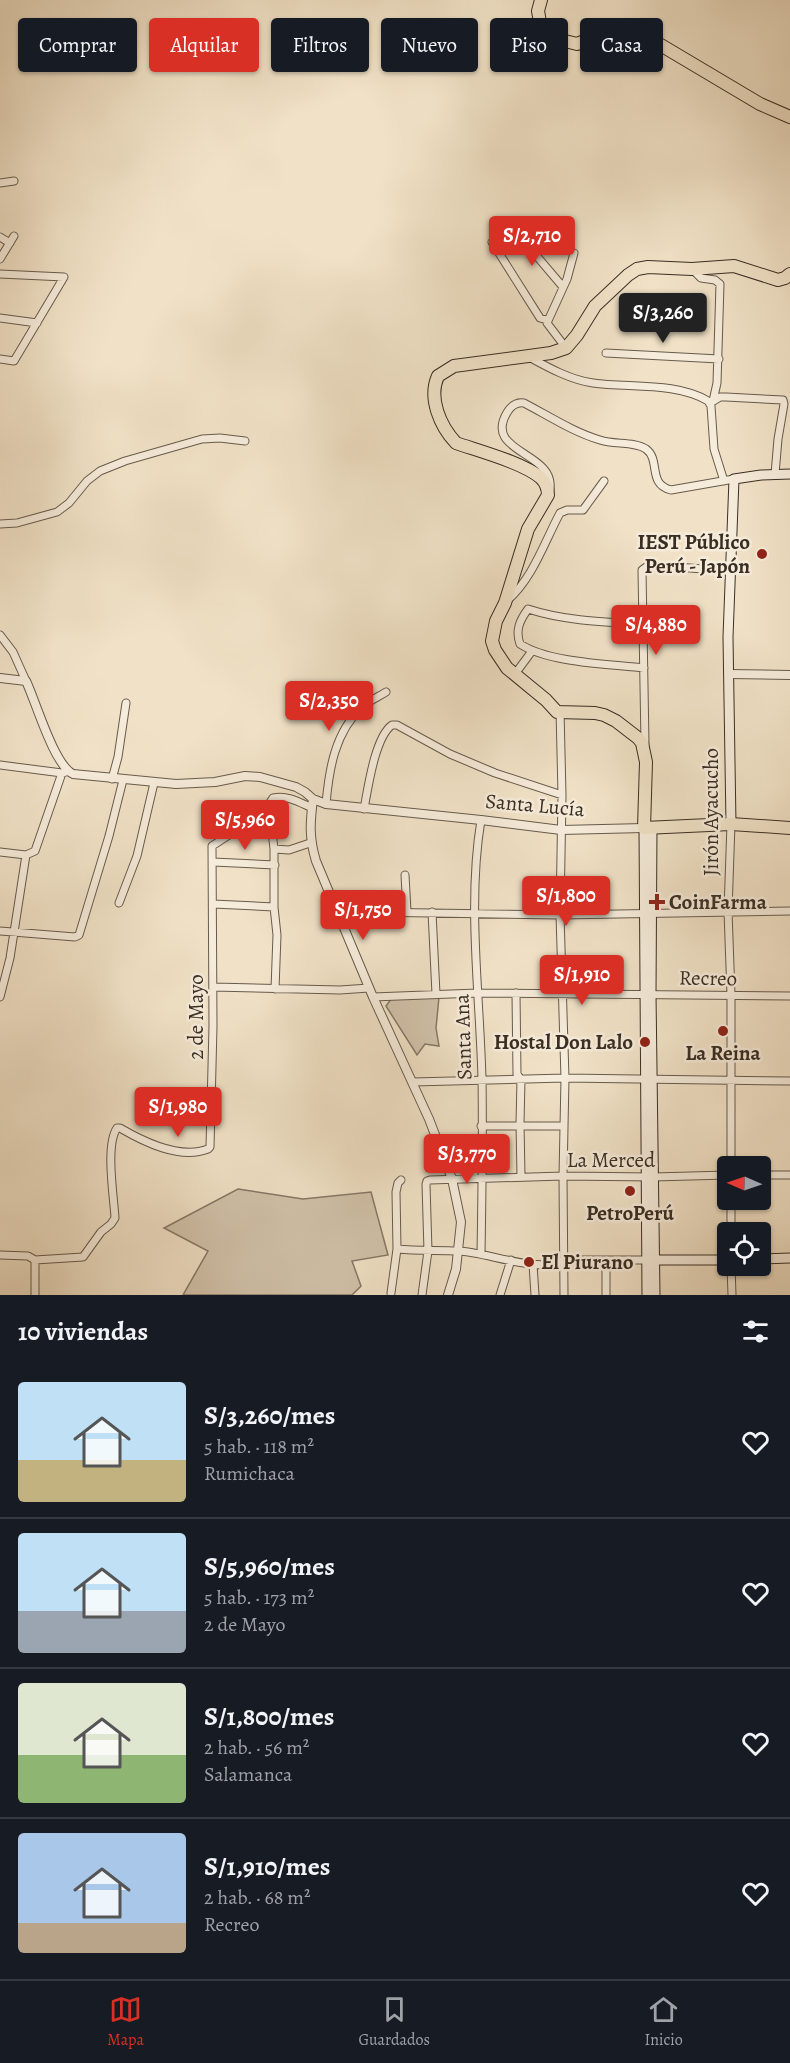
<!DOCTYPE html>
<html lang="es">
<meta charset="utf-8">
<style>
body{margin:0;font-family:Alegreya,serif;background:#20242c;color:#f1f3f6;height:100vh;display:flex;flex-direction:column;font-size:22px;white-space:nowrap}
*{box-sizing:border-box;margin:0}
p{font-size:20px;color:#9ea1a6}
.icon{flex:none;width:33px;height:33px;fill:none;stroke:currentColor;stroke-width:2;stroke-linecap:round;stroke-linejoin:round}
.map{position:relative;height:1295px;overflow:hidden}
.details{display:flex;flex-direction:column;background:#171b24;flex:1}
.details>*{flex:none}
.top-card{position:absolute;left:18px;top:18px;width:754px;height:54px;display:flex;gap:12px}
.needle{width:39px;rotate:272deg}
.fabs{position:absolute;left:717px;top:1156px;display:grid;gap:12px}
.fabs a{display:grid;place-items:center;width:54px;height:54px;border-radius:6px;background:#171b24;box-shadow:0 2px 4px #0004;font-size:30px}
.price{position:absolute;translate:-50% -51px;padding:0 14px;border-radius:6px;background:#d93025;color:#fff;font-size:20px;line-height:39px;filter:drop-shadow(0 2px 3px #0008)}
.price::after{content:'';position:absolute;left:50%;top:36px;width:18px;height:14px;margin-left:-9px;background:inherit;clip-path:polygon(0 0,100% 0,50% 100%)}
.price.selected{background:#222;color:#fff}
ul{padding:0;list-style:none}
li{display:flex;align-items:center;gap:18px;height:150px;padding:0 18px}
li+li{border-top:2px solid #363941}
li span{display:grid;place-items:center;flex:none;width:168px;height:120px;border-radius:6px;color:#555}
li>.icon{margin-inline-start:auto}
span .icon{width:72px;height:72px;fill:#fffc;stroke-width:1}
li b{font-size:26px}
h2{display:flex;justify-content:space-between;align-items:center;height:72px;padding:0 18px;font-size:26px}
.pill{padding:0 21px;border-radius:6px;background:#171b24;box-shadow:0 2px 4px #0004;font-size:21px;line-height:54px}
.pill.selected{background:#d93025;color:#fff}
.dock{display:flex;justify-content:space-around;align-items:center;height:84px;border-top:2px solid #363941;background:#171b24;font-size:16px;color:#9ea1a6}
.dock a{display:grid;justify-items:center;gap:3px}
.dock .selected{color:#d93025}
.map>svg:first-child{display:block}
</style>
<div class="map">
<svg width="790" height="1295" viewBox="0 0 790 1295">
<rect width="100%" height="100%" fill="#f1e2c7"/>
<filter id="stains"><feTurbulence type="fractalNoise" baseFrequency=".00333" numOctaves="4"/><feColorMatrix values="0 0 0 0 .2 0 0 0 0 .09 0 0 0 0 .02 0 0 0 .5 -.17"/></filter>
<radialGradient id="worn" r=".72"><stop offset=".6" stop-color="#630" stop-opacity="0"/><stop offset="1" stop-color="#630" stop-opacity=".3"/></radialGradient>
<path fill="#d2c3ab" stroke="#867868" stroke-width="1.5" d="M394,995L439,997L436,1028L439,1046L425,1044L417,1055L386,1006Z
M238,1189L303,1199L371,1192L388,1255L352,1261L361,1286L352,1295H183L208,1251L164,1228Z"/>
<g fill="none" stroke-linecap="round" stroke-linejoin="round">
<defs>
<path id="minor" d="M0,183L14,181
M518,234L563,287
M0,237L10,243
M492,242L540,318L547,320
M0,259L14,236
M692,269L701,278L715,280L720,284L717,383L713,401
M0,274L64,277L14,361L0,359
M0,318L37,323
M566,348L547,323L567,279L574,253
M606,353L719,359
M529,357C549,368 571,380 593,383C629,388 677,382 708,401L711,406L714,449L724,481
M712,402L720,397H726L783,400L784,404L778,439L775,474
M550,489C555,451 481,453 508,411C512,405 517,402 524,403C549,416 573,432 600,440C614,445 634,441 646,449C661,460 647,484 671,490L734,479
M0,524L17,523L57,512L69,503L87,481L100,471L125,461L202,439L220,438L245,441
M507,601C533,578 544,543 560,513L567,510H583L604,481
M643,624C604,622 565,621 528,609C520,620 515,630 520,644C549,663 609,664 644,668
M0,635L13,652L26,681
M515,674L532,651
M560,710L562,795L560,915L565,1078L563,1176L564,1295
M645,744L642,570L649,565L730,571
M0,765L62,773L66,772
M112,779L118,757L126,703
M326,804C329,769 335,732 362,707C369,701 378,697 386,692
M364,809C368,788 375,737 392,725H397L450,754L495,773L562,795
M481,820C467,904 480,995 482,1080C483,1138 482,1196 481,1254
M731,824L728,911L731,995V1167
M274,849L289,850L310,843
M0,852L26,855L35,851L62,773
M213,862L275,865
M405,875L407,911
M119,903L137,856L154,783
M213,904L274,907V849L269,804L273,798C288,795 299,802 312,808
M274,907L277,935L275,989
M432,912L436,994
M339,919L354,912H367L560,915L790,911
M0,931L75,937L79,935L109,836L123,780
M213,987L340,990L369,988
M516,993L517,1074L521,1080L520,1123L521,1177
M0,997L10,958L26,855
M373,997L477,993L790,996
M413,1082L565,1078L790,1081
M481,1126H564
M760,1175H790
M731,1200V1233
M397,1249C417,1251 438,1250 458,1251C488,1252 537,1274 564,1260H647
M0,1255L28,1256L35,1260L83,1257L101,1232L111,1224L115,1218C114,1198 105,1145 117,1128H120C144,1142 180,1160 208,1149L210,1147L213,1026L212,846L232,833L269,804
M35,1260V1295
M606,1260V1295
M533,1264L535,1295
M731,1266L732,1295
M391,1293L397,1249L396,1192L398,1183L401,1180
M422,1295L428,1251L426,1184L427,1181L430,1180L563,1176L653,1177L728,1175
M500,1295L511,1260"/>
<path id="tertiary" d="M729,674L790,675
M0,678L26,681C36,702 54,765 73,774L176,784L215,782L245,776L260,777L296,787L305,792L313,799L326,804L481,820L561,830L644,828
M313,799C310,823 309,838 316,861L373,997L429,1119L452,1179L461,1222L456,1269L448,1295"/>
<path id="secondary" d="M731,824L728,637L734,479L761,475L790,474
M652,827L651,994L655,1295
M644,828L647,1295
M760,1259L790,1258
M649,1260H728"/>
<path id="trunk" d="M541,0L538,11L540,22L547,30L565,41L577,44L608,31H632L654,41L760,104L790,117
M790,274L785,278L778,280L734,266L692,269L648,267L637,269L628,275L595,306L577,335L566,348L551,353L454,366L438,376C428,398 440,426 456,443C479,451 524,463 541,478C546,483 548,488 548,495L528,529L505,603L496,621L492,641L495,650L507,668L546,700L557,712L595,713L604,715L616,721L638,738L642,743L646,762L644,828L731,824L790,828"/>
</defs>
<use href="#minor" stroke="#675b4d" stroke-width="9"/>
<use href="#tertiary" stroke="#675b4d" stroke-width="10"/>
<use href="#secondary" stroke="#392e24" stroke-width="11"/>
<use href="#trunk" stroke="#392e24" stroke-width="14"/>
<use href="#minor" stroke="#f6ecdb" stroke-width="7"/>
<use href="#tertiary" stroke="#f6ecdb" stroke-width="8"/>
<use href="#secondary" stroke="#f6ecdb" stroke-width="9"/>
<use href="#trunk" stroke="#f1e2c7" stroke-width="12"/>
</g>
<g fill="#8f2418" stroke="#f6ecdb" stroke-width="2">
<circle cx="762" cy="554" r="6"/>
<path d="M654 893h6v6h6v6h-6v6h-6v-6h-6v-6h6z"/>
<circle cx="723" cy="1031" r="6"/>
<circle cx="645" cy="1042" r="6"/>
<circle cx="630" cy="1191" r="6"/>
<circle cx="529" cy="1262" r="6"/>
</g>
<g text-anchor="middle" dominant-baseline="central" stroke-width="5" stroke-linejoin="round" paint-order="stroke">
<g font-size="21" font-weight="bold" fill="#392e24" stroke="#f6ecdb" text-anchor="end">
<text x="750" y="542">IEST Público<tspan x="750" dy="24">Perú - Japón</tspan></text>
<text x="669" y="902" text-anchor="start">CoinFarma</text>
<text x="633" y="1042">Hostal Don Lalo</text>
<text x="723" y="1053" text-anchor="middle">La Reina</text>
<text x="630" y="1213" text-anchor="middle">PetroPerú</text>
<text x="541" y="1262" text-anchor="start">El Piurano</text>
</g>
<g font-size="21" fill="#392e24" stroke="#f6ecdb">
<text transform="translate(535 805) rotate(5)">Santa Lucía</text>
<text transform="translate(711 812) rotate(-90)">Jirón Ayacucho</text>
<text transform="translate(708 978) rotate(1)">Recreo</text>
<text transform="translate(196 1017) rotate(-90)">2 de Mayo</text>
<text transform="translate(463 1037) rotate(-92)">Santa Ana</text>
<text x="611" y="1160">La Merced</text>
</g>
</g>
<rect width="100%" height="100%" filter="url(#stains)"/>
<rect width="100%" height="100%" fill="url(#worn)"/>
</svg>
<div class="fabs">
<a><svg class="needle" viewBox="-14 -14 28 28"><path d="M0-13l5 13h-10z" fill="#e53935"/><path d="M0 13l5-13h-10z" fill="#9ea1a6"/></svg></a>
<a><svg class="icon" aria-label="locate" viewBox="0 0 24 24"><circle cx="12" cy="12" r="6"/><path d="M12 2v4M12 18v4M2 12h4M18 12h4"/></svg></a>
</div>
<b class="price" style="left:532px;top:267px">S/2,710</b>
<b class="price selected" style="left:663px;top:344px">S/3,260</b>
<b class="price" style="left:656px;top:656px">S/4,880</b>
<b class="price" style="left:329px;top:732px">S/2,350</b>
<b class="price" style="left:245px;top:851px">S/5,960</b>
<b class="price" style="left:566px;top:927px">S/1,800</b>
<b class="price" style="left:363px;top:941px">S/1,750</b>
<b class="price" style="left:582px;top:1006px">S/1,910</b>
<b class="price" style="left:178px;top:1138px">S/1,980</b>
<b class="price" style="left:467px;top:1185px">S/3,770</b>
<div class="top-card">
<a class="pill">Comprar</a>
<a class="pill selected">Alquilar</a>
<a class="pill">Filtros</a>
<a class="pill">Nuevo</a>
<a class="pill">Piso</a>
<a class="pill">Casa</a>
</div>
</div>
<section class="details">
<h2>10 viviendas<svg class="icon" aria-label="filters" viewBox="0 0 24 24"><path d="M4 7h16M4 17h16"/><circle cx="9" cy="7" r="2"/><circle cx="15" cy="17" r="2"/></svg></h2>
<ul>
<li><span style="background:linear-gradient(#bfe0f5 65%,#c2b280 0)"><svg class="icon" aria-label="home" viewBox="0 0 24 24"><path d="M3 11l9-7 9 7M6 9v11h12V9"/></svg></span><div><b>S/3,260/mes</b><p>5 hab. · 118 m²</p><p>Rumichaca</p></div><svg class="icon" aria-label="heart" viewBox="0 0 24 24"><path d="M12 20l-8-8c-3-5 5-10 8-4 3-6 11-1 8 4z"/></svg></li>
<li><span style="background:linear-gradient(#bfe0f5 65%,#9aa5b1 0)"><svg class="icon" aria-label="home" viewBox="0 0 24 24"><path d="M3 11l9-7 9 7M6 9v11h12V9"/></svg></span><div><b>S/5,960/mes</b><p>5 hab. · 173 m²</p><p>2 de Mayo</p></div><svg class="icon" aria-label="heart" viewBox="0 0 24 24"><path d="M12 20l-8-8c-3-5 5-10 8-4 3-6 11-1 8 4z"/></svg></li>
<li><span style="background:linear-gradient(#dfe7d0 60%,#8fb573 0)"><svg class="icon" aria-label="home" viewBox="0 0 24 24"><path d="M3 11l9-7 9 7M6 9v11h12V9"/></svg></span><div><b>S/1,800/mes</b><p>2 hab. · 56 m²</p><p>Salamanca</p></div><svg class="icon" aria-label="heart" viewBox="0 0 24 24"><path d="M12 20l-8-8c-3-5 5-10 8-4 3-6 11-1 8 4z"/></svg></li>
<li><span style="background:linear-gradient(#a9c7e8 75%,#b9a48a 0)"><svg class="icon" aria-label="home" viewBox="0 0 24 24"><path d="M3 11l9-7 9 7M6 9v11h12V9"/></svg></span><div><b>S/1,910/mes</b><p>2 hab. · 68 m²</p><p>Recreo</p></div><svg class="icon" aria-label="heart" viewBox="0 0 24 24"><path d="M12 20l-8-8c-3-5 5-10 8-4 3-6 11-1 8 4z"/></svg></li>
</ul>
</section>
<nav class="dock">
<a class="selected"><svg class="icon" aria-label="map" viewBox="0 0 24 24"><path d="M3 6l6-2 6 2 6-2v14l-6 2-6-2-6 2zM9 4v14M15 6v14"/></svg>Mapa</a>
<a><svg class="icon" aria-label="saved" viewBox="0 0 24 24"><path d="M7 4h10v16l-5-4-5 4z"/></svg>Guardados</a>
<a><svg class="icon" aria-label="home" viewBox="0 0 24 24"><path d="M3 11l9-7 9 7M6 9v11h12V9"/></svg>Inicio</a>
</nav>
